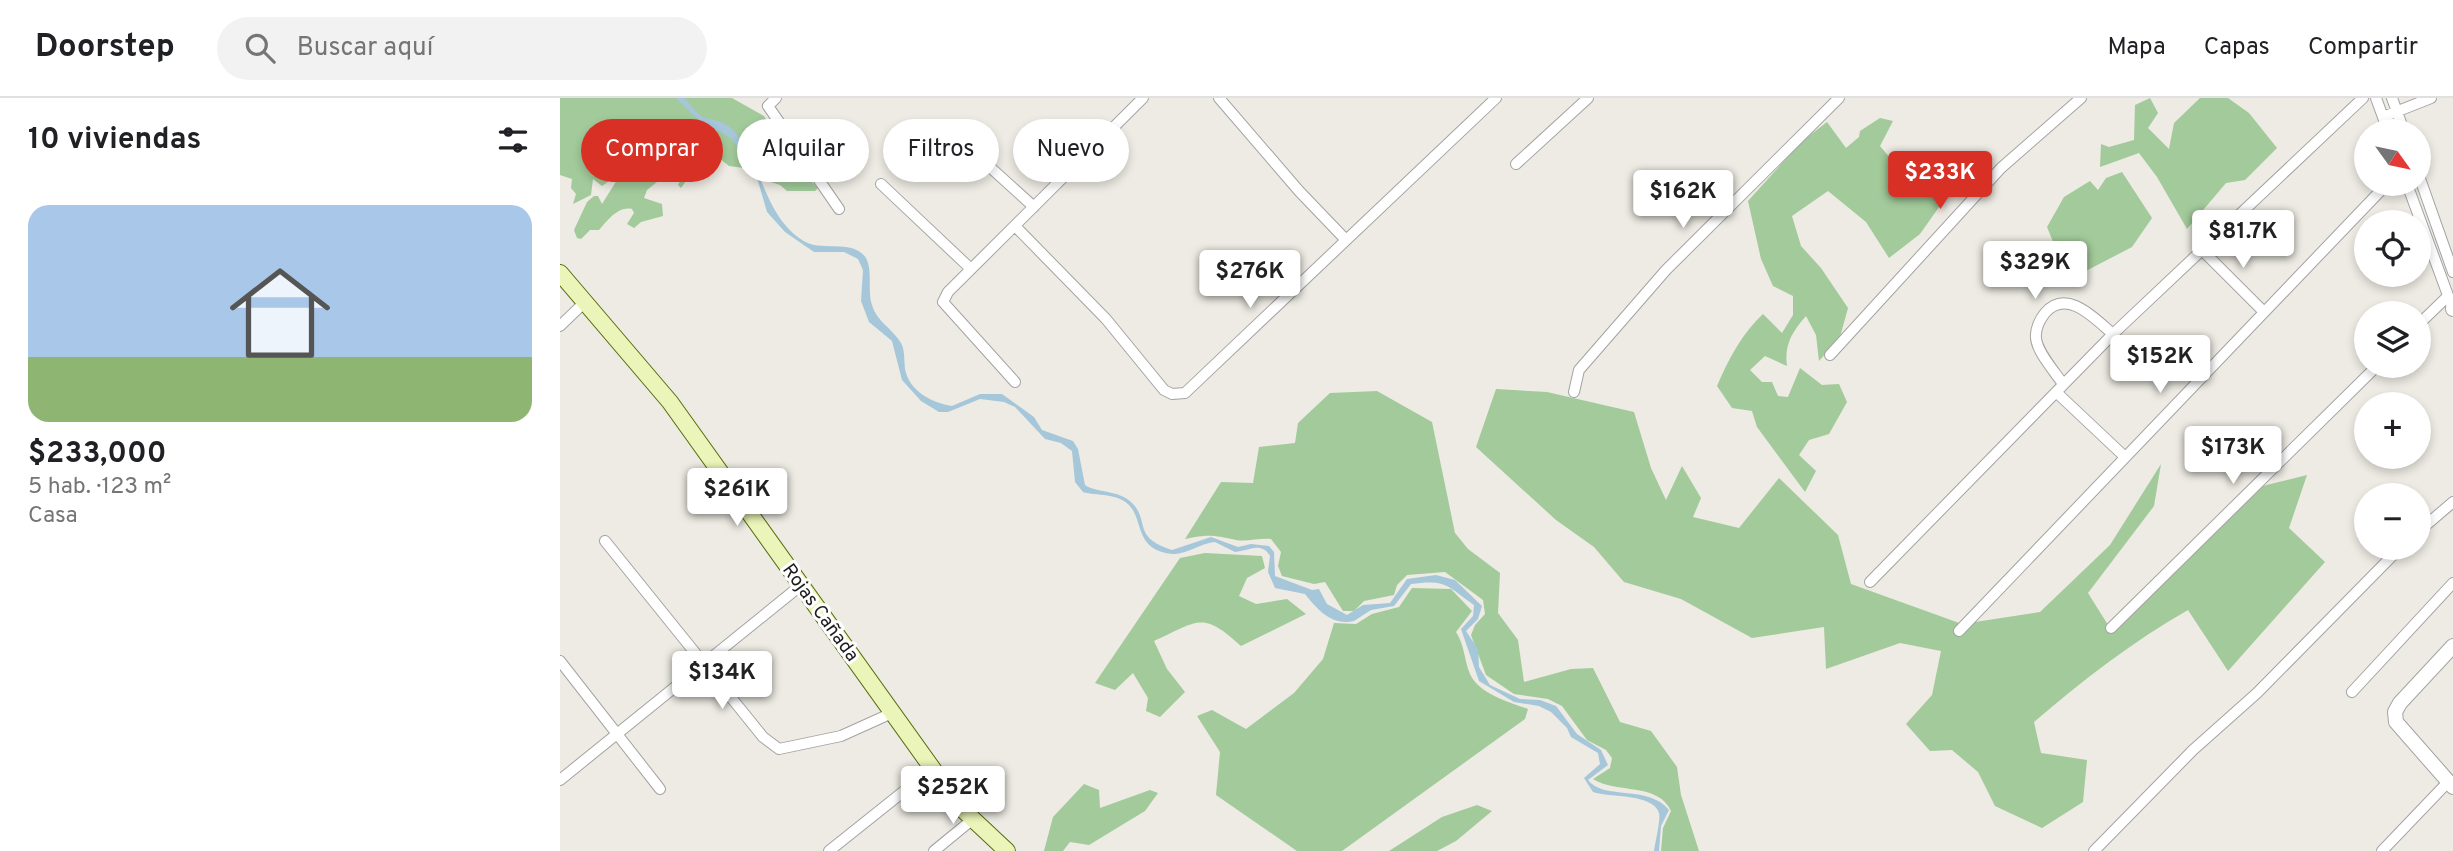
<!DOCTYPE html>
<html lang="es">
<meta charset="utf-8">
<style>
body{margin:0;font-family:Overpass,sans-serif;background:#f2f2f2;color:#202124;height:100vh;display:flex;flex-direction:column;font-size:26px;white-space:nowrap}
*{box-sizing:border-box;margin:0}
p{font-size:23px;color:#757577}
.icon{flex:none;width:38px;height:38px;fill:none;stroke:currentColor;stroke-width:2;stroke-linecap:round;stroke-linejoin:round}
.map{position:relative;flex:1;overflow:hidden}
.drawer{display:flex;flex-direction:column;background:#fff;width:560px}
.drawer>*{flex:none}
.hud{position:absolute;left:21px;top:21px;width:665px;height:63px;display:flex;gap:14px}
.needle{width:46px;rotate:123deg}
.buttons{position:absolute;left:1794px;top:21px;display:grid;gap:14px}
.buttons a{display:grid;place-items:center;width:77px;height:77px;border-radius:50%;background:#fff;box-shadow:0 4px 10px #0003;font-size:35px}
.price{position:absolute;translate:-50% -60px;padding:0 16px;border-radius:7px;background:#fff;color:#222;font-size:23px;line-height:46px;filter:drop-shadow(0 2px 4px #0008)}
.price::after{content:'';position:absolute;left:50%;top:42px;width:21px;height:16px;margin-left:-10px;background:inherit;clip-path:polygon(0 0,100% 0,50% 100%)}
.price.on{background:#d93025;color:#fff}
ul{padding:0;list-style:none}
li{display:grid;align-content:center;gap:14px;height:371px;padding:0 28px}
li span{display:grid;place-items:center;height:217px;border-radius:21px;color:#555}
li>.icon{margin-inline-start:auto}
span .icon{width:126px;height:126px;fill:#fffc;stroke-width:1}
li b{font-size:30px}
h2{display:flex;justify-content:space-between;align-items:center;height:84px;padding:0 28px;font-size:30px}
.pill{padding:0 24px;border-radius:32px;background:#fff;box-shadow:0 4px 10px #0003;font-size:24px;line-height:63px}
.pill.on{background:#d93025;color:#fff}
header{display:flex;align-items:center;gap:42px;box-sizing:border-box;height:98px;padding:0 35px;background:#fff;border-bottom:2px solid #e0e0e0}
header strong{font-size:33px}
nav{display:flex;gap:38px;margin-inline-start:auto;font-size:24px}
.search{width:490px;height:63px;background:#f2f2f2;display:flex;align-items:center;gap:18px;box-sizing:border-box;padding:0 24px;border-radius:38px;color:#757577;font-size:26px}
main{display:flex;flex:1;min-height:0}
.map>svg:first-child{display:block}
</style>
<header>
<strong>Doorstep</strong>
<div class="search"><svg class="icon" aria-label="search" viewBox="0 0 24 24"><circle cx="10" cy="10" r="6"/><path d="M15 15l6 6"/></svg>Buscar aquí</div>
<nav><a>Mapa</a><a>Capas</a><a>Compartir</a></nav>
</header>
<main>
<section class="drawer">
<h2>10 viviendas<svg class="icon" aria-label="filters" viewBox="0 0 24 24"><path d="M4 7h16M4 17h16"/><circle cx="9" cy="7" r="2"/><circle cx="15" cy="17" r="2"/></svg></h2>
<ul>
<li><span style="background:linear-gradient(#a9c7e8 70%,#8fb573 0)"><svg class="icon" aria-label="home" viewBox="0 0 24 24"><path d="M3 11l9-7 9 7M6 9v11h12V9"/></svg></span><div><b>$233,000</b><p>5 hab. · 123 m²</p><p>Casa</p></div></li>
</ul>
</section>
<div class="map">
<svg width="1893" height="753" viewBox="0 0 1893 753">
<rect width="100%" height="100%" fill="#edebe3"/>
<path fill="#a2ca9a" d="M0,0H172L204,18L243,75L258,90L255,93H227L220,87L198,80L184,70L169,68L145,49L127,65L131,76L121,90L118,87L122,79L112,72L87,92L84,100L102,106L103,118L81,124L74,130L67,126L74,115L72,111C58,108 48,122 39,132H30L21,141L17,140L14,132L27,104L34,98H38L42,106L57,82L52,81L42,88L33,81L31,97L13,106L16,96L11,90L12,81L0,77Z
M1590,0L1598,15L1588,30L1609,51L1614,25L1640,0H1668L1689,15L1717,50L1685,82L1666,85L1627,131L1597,79L1579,55L1540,69L1541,46L1549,49L1574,42L1575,7Z
M1320,20L1333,23L1320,48L1331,61H1350L1362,54L1374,63L1384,102L1360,136L1329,160L1306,124L1268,93L1232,118L1241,148L1261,170L1288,210L1280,239L1259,263L1256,237L1246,218C1232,234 1224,247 1227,268L1205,258L1190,272L1202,284H1212L1218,298L1228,299L1240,270L1262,287L1279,286L1287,304L1269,336L1249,342L1239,357L1256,373L1245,394L1197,329L1192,313L1172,310L1157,288C1168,262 1183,234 1203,216L1222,235L1233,217V198L1213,188L1201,161L1188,103L1241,44L1267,24L1286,50L1299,39L1300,33Z
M1562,74L1592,120L1572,149L1520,176L1494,146L1487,129L1504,99L1530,83L1538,92L1546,80Z
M936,291L987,294L1074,314L1091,370L1106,402L1122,368L1141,400L1133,419L1179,430L1219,380L1278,437L1291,486L1402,526L1480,514L1550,447L1601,366L1594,408L1528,495L1548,527L1682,393L1747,377L1729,430L1765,464L1668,573L1628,512C1572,544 1523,582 1474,624L1481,655L1527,662L1523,704L1482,730L1435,708L1418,674L1392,652L1370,653L1346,626L1372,597L1381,553L1340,545L1266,571L1264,529L1192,540L1121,501L1064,484L1034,449L996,422L916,349Z
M817,293L872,324L895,435L908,451L940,475L938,515L958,542L964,584L1011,571L1033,570L1060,624L1091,633L1117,669L1121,697L1139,753H1101L1103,730L1111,713C1098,684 1056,696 1033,681L1050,670L1052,660L1046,652L1027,642L1002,608L988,601L954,596L926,577L911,537L915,527L925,516L923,502L885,474L847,477L837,487L834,497L804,503L794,513H783L765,484L754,486L722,478L718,468L721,454L711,441C699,440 686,444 676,442C654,437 648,436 625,441L661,384L693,385L699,349L735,345L738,325L770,295Z
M645,455L702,458L705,470L687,480L679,498L696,506L727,501L746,516L681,548C642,512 638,523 594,543L607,571L625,594L600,619L586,613L588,600L573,575L555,592L535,585L620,460Z
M852,490L891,491L912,513L896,534C905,548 904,562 910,576C919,596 949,604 968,611L965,621L782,753H737L656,697L660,654L637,618L652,612L686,631L734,595L763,561L774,525L796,526L812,516L839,509Z
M524,686L539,692L540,710L590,692L598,695L585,713L529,747L510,744L503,753H484L493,719Z
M917,707L932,713L896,743L877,753H829L882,719Z"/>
<path fill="#a5c7d9" d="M116,0H125C131,7 135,15 143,19C153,23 163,22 172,31C203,64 202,115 242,142C260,155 293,140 306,160C313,173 307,193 312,207C317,224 332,230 341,245C345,252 344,262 345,271C349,293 372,305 392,308L420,296H442L474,319L482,332L513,343L518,351L525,387C536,395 559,392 571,404C591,423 571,439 612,452L651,439L678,449L691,446L709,448L714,454L715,478L752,492L759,491L767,506L787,517L803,507L830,505L847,481L876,477L895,482L922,508L918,521L906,533L918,551L919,569L930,587L960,601L980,602L996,608L1017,636L1041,652L1048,667L1028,682C1044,703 1088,686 1109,712L1101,728L1099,753H1094C1095,746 1101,720 1099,715C1093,695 1050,700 1033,694L1024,680L1040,666L1038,655L1011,639L1007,630L991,614L979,608L954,604L919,583L901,531L913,518L914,507C887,488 887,481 851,486L834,508L811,512L794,523C771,528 757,511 745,496L715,490L708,474L710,458C701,443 689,453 675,454L655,444C641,445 625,457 613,456C574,453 584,422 569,407C558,395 537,398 523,394L515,384L512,353L501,345L485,341L455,309L444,304L420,301L388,314H379L361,303L342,282L332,243L309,224L301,203L303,172L298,161L284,154H254L225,134L207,114L198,83L172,41L136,20Z"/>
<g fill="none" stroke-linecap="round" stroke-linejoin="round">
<defs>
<path id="minor" d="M216,0L208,8L279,111
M659,0L739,93L786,142
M1816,0L1828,33
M1832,0L1844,33
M1823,19L1871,0
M389,32L474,109
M956,66L1028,0
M1858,75L1893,174
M321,86L411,171
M1847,86L1893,211
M455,128L546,221L604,292L612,296L625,295L936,0
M1642,152L1703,213
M1858,227L1888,198
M0,228L26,203
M1270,257L1441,70L1521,0
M455,284L383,204L388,194L583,0
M1503,286C1495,274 1477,254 1476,240C1475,231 1480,221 1485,215C1507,189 1536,222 1553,236
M1014,294L1019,272L1106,172L1279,0
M1496,294L1564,358
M1858,434L1893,404
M45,443L203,639L219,651L281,638L332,615
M1310,484L1553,236L1803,0
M1551,530L1817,268
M1399,533L1827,86
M0,563L100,691
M1792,594L1893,485
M0,682L240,488
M269,753L373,670
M374,753L413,721
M1534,753L1633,652L1697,595L1840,450
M1822,753L1889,683"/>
<path id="tertiary" d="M1893,210V211
M1893,548L1840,605L1835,614L1836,624L1893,689"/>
<path id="secondary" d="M0,175L110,304L400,709L447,753"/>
</defs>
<use href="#minor" stroke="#a3a3a3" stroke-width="12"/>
<use href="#tertiary" stroke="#a3a3a3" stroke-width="16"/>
<use href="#secondary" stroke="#566c0b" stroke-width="18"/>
<use href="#minor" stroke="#fff" stroke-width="10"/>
<use href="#tertiary" stroke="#fff" stroke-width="14"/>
<use href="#secondary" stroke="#ebf5b9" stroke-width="16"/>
</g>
<g text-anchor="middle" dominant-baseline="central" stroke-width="6" stroke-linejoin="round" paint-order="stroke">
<g font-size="19" fill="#1c1c1c" stroke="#fff">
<text transform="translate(260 515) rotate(54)">Rojas Cañada</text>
</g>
</g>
</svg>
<div class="buttons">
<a><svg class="needle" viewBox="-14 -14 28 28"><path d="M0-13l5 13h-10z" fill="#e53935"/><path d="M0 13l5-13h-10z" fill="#757577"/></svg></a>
<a><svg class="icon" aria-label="locate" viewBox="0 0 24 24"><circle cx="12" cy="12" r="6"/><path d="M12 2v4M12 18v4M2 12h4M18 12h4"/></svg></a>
<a><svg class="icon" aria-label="layers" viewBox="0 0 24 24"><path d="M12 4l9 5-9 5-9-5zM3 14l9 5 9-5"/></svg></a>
<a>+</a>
<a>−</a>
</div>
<b class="price on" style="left:1380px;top:113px">$233K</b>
<b class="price" style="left:1123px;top:132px">$162K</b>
<b class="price" style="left:1683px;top:172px">$81.7K</b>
<b class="price" style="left:1475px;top:203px">$329K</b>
<b class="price" style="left:690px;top:212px">$276K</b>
<b class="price" style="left:1600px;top:297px">$152K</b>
<b class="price" style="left:1673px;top:388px">$173K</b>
<b class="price" style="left:177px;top:430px">$261K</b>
<b class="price" style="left:162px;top:613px">$134K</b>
<b class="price" style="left:393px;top:728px">$252K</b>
<div class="hud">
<a class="pill on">Comprar</a>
<a class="pill">Alquilar</a>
<a class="pill">Filtros</a>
<a class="pill">Nuevo</a>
</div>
</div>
</main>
